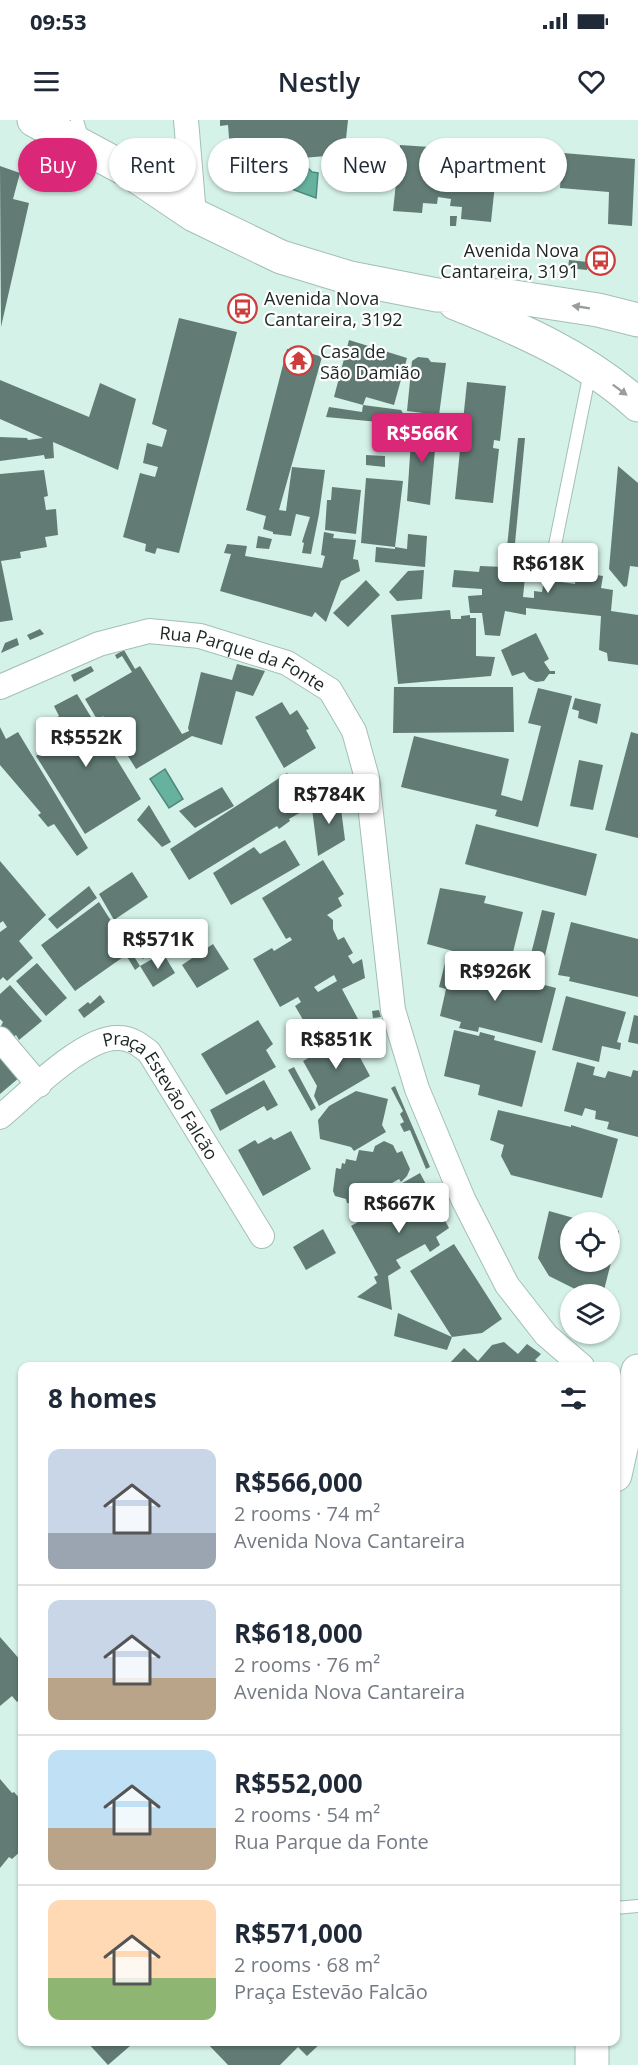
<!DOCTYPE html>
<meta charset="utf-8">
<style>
body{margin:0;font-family:"Open Sans",sans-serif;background:#f6f6f7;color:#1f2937;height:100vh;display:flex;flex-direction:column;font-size:22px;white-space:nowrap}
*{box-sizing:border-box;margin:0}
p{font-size:20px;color:#747a83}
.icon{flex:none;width:33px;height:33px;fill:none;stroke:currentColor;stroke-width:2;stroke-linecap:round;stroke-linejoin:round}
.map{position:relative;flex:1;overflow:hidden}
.panel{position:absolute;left:18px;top:1242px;width:602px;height:684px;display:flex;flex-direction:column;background:#fff;border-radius:12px;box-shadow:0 2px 4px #0004}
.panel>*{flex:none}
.top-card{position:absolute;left:18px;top:18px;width:603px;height:54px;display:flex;gap:12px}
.fabs{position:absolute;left:560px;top:1092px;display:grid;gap:12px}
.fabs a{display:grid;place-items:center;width:60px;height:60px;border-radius:50%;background:#fff;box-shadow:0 2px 4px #0004;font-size:30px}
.price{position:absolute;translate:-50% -51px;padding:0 14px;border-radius:6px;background:#fff;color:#222;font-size:20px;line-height:39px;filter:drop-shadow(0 2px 3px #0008)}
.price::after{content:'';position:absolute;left:50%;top:36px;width:18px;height:14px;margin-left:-9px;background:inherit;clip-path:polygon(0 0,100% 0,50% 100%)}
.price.current{background:#db2777;color:#fff}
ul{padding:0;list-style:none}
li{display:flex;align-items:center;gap:18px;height:150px;padding:0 30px}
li+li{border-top:2px solid #e0e1e3}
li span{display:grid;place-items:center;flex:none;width:168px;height:120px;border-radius:12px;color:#555}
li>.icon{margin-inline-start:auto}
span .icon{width:72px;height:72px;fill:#fffc;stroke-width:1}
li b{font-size:26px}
h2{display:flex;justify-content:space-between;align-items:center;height:72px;padding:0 30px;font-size:26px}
.tag{padding:0 21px;border-radius:27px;background:#fff;box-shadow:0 2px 4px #0004;font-size:21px;line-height:54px}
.tag.current{background:#db2777;color:#fff}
.status{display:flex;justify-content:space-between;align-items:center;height:42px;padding:0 30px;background:#fff;direction:ltr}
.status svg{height:16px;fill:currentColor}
header{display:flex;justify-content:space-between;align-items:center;height:78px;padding:0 30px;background:#fff;font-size:27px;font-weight:600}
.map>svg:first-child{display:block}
</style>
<div class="status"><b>09:53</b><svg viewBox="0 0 49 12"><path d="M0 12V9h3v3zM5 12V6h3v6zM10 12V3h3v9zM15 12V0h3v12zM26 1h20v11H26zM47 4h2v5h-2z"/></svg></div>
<header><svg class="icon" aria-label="menu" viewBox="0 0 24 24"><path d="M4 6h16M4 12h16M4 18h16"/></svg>Nestly<svg class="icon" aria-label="heart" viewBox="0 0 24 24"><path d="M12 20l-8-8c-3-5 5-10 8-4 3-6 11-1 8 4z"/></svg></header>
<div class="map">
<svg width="638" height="1945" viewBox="0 0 638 1945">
<rect width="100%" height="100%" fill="#d5f2e9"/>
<path fill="#66b29f" stroke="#50887a" stroke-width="1.5" d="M303,43L312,52L318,53L316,78L278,64L285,44Z
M165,649L183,679L169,688L150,659Z
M139,800L157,828L143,838L124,811Z"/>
<path fill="#627c75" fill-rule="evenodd" d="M220,0H348L344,38L326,36L231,44L228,5L220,6Z
M400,25L430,27L429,40L468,44L469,34L498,36L491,102L461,99L462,87L450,86L451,79L438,77L437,84L423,83L422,93L393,91Z
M563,33L635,39L632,106L608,104L609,72L560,68Z
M0,46L20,53L13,79L29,83L1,207Z
M506,53L525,56L524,70L504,68Z
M450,96H457L456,106H450Z
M569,140L588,142L587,150L568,148Z
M179,198L237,212L179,433L157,428L155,434L145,431L146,424L123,417L140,353L155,357L158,347L143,343L147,323L162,327L167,310L152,304Z
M349,220L407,238L394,285L366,277L363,285L334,277Z
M287,229L304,231L322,237L279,390L286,391L292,347L325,350L319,394L311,434L302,433L304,423L302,422L310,397L296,394L291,416L273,414V412L263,409L266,396L246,390Z
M418,237L428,238L431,242L446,243L439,295L407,291L412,241Z
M0,260L89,297L100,263L136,279L118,350L53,322L54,338L45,339L44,335L0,341V317L27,318L28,320L43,318L0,299Z
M467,262L506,266L500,321L494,320L493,328L499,329L493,383L455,379Z
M363,285L401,290L410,305L326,297L329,287L362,292Z
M412,305L437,308L430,385L407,381Z
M518,318H525L512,455L525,457L523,477L534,478V471L542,472L543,466H547L548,460L575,464L577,452L603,456L601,468L613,470L611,491L638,495V545L608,541L607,533L599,530L601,496L526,488V495L505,491L500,516L485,515L482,493H470L468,476L482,475V469L452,467L454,450L479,452L480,446L505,447Z
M366,335L385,336V347L366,345Z
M618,346L638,363V447L630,446L627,466L624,467L609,449Z
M44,350L48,376L44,377L46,390L56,389L58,415L45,417L47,427L20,432L21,438L1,441L13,500L0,502V354Z
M366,358L403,361L395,427L407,429L408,414L427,416L425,447L375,442L376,427L395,429V427L361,423Z
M332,367L361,370L356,414L325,410L327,380H331Z
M324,412L334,414L333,418L356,420L353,439L358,440L360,451L341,461L326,502L315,492L312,497L220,471L231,434L224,433L227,424L247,426L245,436L322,448L325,436L321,435Z
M258,416L272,419L269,429L256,428Z
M424,450L422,479L397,481L389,472L408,451Z
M366,460L380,475L348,507L333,493Z
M450,490L451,499H461V496L470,495V498H476V536L495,537L491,556L398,564L391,495Z
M40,509L44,514L30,520L27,515Z
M536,513L549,539L544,542L550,551H555V554H549L544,561L536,562L529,559L524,552L512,556L501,530Z
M17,518L19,525L1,533L5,523Z
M124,530L135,549L140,546L182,614L189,611L188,608L201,552L232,560L237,544L265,551L253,576L236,571L222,625L192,616L136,649L103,596L98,601L85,579L132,552L122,536L117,539L115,535Z
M91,546L94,551L74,562L71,555Z
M394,567H513L514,612L393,613Z
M538,568L572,576L538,707L495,696L497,690L401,667L414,616L509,639L501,675L522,681L541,606L528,603Z
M77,574L141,679L85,714L36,636L55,626L54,621L57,617L49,602L59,596L54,586Z
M575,578L601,584L597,604L578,598L579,591L572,589Z
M282,582L290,595L297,590L309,609L306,610L316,628L284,648L255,597Z
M0,607L6,619L18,612L88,728L77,736L54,704L48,707L38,695L41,693L0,645Z
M631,612L638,614V718L605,710Z
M579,640L603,645L593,690L570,686Z
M287,653L308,688L289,699L290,701L279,709L277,706L189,760L170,729Z
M222,667L234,686L195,708L179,691Z
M339,673L345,720L318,736L312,689Z
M149,685L171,722L162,727L137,700Z
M476,704L597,734L586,776L465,744Z
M285,720L300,745L231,785L213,753L254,727L260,734Z
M323,740L344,774L338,778L342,786L327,795L333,800V809L338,820L344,817L353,833L348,836L353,844L362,839L365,858L342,869L358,899L317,922L320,928L307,935L304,928L316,922L295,886L301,882L298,877L280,887L253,839L272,828L274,831L292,820L290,817L286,819L262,778ZM334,855L337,861L318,872L314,867Z
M0,741L46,795L19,821L33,838L7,861L3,857L0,860V812L7,807L3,801L0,803Z
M132,752L148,777L114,800L99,774Z
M89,766L97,778L57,809L48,799Z
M440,768L486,776L484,783L523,792L510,844L472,833L471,836L427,824Z
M99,782L140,846L135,850L126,835L75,871L41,825Z
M542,790L555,793L540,857L526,854Z
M571,802L638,819V877L569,861L570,857L558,855Z
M213,824L229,849L197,868L182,845Z
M163,833L175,853L153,867L140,846Z
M446,839L556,868L542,923L479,907L478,912L459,908L461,902L440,896L446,869L439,867Z
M37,843L67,878L46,896L16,861Z
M10,865L42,901L19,920L16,915L10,920L0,908L3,902L0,899V874Z
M100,875L105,882L84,898L78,890L88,882L90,884Z
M566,876L626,892L617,922L621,923L620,930L602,926L599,942L552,930Z
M379,890L381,897L373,898L372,891Z
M634,895L638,896V924L628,922Z
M258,900L273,924L266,930L276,947L226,975L201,934Z
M454,910L479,916L480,912L495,916L494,920L536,931L522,987L478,975L480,965L444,956Z
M348,915L370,956L319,986L314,976L317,966L303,941L330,926L329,924L340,917L341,920Z
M378,922L382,935L375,933L370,934L366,927Z
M0,934L20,957L0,974Z
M577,942L595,947L593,955L605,958L608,951L631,957L633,950L638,951V1017L607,1009L609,1002L595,999L596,991L585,988L582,996L564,991Z
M294,947L316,988L311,991L288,950Z
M264,960L278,985L267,991L264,986L220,1011L210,990Z
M395,966L430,1047L426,1049L410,1010L404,1012L400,1004L404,1002L400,994L403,991L391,968Z
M356,971L388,979L382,1005L386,1012L354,1031L351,1027L320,1019L318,1000L329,986Z
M498,990L571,1007V1005L618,1019L602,1078L511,1055L501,1036L504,1025L490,1020Z
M291,1011L311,1049L263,1076L238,1030L255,1020L258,1024L271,1017L274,1020Z
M384,1021L393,1025L397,1033L402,1031L410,1049L407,1056L401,1062L399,1059L375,1073V1080L368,1077L363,1080L364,1083L357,1086L355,1084L347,1083L346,1079L335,1076L333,1071L336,1048L341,1049L342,1043L345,1044L346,1039L356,1041L359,1030L373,1032L375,1026Z
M420,1053L449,1108L436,1117L440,1125L430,1132L425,1124L396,1140L401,1148L388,1156L392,1190L357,1177L377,1163L374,1157L378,1155L351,1106L403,1077L397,1066Z
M549,1091L588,1102H570V1142H609V1108L619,1111L603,1174H576L577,1170L549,1156L538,1138Z
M323,1109L336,1133L306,1150L293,1127Z
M454,1124L502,1199L482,1213L452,1217L447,1230L394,1216L398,1193L452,1217L410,1151Z
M504,1222L518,1234L527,1224L541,1234L535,1240L542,1246H501L498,1245L496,1246H447L464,1228L478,1241L492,1225Z
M0,1517L22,1542L19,1546L22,1549V1577L17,1582L12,1576L0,1586Z
M0,1659L12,1673L14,1672L22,1681V1730L12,1739L9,1737L0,1748Z
M87,1922H126L130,1926L108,1945Z
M206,1922H322L307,1936L298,1927L280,1945H228Z"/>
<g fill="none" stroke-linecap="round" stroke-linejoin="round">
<defs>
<path id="service" d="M77,0L83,21
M555,425L590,252
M615,1788L638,1786"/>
<g id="minor">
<path d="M186,0L194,95"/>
<path id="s1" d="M0,567L99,524L149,511L200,516L287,543L330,570L354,611L367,658L393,890L417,969L463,1079L507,1165L546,1215L582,1246"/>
<path d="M0,919L39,965"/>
<path id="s2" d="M0,997C27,975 85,915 119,918C131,918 140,925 149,932L262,1116"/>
</g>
<path id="secondary" d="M34,0L129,51L194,95L281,137L350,158L437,175L508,176L598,190L638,200
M455,183C520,209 585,237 638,285
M615,1355L638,1251
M592,1922V1945"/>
</defs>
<use href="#service" stroke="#a3bfb7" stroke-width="14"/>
<use href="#minor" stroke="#a3bfb7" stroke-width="26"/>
<use href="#secondary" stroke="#a3bfb7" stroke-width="35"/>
<use href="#service" stroke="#fff" stroke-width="12"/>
<use href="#minor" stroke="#fff" stroke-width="24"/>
<use href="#secondary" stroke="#fff" stroke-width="33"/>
</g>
<defs><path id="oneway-solid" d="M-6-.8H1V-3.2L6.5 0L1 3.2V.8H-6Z" transform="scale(1.5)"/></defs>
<g fill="#999e9c">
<use href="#oneway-solid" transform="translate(581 187) rotate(-171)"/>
<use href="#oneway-solid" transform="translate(620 270) rotate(37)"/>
</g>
<defs>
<symbol id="bus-ring" viewBox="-11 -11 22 22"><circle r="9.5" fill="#fff" stroke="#cc3d3b" stroke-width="1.5"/><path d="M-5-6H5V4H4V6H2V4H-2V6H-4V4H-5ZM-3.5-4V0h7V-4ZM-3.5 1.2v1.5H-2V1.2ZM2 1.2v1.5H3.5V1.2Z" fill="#cc3d3b"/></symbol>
<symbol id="temple-ring" viewBox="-11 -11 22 22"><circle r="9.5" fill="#fff" stroke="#cc3d3b" stroke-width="1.5"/><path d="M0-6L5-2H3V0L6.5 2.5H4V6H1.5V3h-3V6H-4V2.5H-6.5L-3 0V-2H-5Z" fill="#cc3d3b"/></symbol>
</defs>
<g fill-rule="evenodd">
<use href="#bus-ring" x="584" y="124" width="33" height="33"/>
<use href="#bus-ring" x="226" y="172" width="33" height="33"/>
<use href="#temple-ring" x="282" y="224" width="33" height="33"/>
</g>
<g text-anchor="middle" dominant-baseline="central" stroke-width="4.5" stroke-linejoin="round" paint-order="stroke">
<g font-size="18" fill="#1c2724" stroke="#fff" text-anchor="start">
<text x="579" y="130" text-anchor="end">Avenida Nova<tspan x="579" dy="21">Cantareira, 3191</tspan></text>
<text x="264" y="178">Avenida Nova<tspan x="264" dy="21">Cantareira, 3192</tspan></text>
<text x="320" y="231">Casa de<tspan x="320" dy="21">São Damião</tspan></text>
</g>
<g font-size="18" fill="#1c2724" stroke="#fff">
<text stroke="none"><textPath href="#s1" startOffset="258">Rua Parque da Fonte</textPath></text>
<text stroke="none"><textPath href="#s2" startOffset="216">Praça Estevão Falcão</textPath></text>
</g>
</g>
</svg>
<div class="fabs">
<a><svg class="icon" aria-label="locate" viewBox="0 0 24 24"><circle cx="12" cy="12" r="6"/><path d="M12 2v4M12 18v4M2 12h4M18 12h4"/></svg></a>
<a><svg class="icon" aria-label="layers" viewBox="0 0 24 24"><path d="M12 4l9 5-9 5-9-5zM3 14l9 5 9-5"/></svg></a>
</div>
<b class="price current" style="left:422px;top:344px">R$566K</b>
<b class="price" style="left:548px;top:474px">R$618K</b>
<b class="price" style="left:86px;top:648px">R$552K</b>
<b class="price" style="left:329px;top:705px">R$784K</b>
<b class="price" style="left:158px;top:850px">R$571K</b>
<b class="price" style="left:495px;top:882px">R$926K</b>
<b class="price" style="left:336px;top:950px">R$851K</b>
<b class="price" style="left:399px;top:1114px">R$667K</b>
<div class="top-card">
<a class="tag current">Buy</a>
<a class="tag">Rent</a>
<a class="tag">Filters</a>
<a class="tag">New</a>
<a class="tag">Apartment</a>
</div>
<section class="panel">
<h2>8 homes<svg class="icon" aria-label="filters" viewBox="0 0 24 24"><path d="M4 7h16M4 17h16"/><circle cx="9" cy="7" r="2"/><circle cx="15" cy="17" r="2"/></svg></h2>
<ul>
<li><span style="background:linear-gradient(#c9d6e8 70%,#9aa5b1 0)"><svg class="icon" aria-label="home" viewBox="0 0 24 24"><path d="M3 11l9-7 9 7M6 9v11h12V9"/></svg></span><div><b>R$566,000</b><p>2 rooms · 74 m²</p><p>Avenida Nova Cantareira</p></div></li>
<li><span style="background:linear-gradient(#c9d6e8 65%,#b9a48a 0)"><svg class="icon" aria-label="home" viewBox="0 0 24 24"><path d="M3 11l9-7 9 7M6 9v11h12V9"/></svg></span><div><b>R$618,000</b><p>2 rooms · 76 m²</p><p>Avenida Nova Cantareira</p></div></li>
<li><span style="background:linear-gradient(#bfe0f5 65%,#b9a48a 0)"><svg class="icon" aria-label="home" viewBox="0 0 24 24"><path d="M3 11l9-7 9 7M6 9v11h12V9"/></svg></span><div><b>R$552,000</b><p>2 rooms · 54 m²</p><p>Rua Parque da Fonte</p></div></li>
<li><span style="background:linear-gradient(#ffd9b3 65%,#8fb573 0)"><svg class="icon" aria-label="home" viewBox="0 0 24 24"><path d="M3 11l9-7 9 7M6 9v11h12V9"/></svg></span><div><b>R$571,000</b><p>2 rooms · 68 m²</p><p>Praça Estevão Falcão</p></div></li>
</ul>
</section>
</div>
